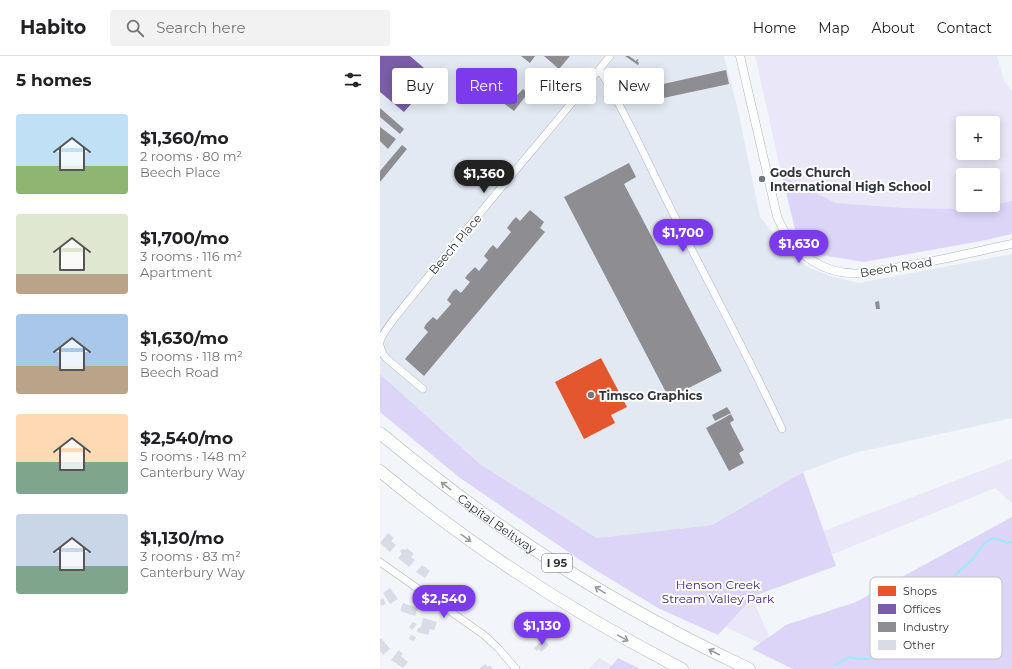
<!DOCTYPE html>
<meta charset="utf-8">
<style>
body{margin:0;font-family:Montserrat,sans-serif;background:#f2f2f2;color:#202124;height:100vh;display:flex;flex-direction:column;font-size:15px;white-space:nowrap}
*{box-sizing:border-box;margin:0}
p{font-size:13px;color:#757577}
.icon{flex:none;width:22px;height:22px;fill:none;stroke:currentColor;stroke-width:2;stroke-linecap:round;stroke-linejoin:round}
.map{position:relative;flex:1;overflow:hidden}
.panel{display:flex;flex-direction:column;background:#fff;width:380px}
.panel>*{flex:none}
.guide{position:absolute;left:12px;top:12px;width:380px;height:36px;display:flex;gap:8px}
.fabs{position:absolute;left:576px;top:60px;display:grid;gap:8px}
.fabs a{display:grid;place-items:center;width:44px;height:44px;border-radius:4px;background:#fff;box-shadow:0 2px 10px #0003;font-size:20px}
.price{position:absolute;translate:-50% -34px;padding:0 9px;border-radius:14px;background:#7c3aed;color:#fff;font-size:13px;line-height:26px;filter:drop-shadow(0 1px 2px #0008)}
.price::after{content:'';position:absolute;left:50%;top:24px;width:12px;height:9px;margin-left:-6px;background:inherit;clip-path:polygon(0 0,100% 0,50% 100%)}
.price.current{background:#222;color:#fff}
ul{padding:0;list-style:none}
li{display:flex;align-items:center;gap:12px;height:100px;padding:0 16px}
li span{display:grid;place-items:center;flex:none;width:112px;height:80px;border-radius:4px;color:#555}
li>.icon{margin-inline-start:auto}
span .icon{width:48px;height:48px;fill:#fffc;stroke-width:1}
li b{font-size:17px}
h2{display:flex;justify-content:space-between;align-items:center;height:48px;padding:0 16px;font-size:17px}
.chip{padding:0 14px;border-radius:4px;background:#fff;box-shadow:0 2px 10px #0003;font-size:14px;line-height:36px}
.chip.current{background:#7c3aed;color:#fff}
header{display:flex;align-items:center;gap:24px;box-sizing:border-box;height:56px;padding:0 20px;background:#fff;border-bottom:1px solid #e0e0e0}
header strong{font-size:19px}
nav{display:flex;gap:22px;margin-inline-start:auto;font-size:14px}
.search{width:280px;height:36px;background:#f2f2f2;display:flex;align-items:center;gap:10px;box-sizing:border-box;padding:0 14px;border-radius:4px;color:#757577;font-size:15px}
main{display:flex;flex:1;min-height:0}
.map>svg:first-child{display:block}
</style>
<header>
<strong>Habito</strong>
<div class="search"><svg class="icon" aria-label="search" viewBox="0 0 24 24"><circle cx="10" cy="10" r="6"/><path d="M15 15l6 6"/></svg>Search here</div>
<nav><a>Home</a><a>Map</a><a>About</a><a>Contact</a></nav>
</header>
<main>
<section class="panel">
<h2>5 homes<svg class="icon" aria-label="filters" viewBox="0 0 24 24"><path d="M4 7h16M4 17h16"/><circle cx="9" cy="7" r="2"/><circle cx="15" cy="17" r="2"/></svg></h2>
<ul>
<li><span style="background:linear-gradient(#bfe0f5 65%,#8fb573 0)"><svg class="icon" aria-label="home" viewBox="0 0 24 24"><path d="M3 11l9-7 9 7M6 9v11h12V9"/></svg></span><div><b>$1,360/mo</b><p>2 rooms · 80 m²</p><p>Beech Place</p></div></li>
<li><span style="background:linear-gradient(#dfe7d0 75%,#b9a48a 0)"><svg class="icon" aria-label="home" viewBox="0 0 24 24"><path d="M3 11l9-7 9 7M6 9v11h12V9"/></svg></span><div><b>$1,700/mo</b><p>3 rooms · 116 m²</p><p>Apartment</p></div></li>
<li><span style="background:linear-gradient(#a9c7e8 65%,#b9a48a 0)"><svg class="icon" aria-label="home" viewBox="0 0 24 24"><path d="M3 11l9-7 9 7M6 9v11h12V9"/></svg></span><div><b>$1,630/mo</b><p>5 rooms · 118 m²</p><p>Beech Road</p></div></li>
<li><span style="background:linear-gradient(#ffd9b3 60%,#7fa58c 0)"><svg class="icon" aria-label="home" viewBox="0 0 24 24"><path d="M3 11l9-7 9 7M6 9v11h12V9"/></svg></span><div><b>$2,540/mo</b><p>5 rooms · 148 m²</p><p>Canterbury Way</p></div></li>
<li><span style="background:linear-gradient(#c9d6e8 65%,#7fa58c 0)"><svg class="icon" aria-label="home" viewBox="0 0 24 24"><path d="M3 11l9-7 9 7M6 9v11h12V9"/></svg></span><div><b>$1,130/mo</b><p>3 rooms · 83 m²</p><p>Canterbury Way</p></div></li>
</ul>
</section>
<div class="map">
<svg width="632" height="613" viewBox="0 0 632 613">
<rect width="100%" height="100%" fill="#f2f5f9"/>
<path fill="#e2e9f2" d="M0,0H344L357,50L380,161L398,183L427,211L453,221L479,227L632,198V362L474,397L423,416L332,469L217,482L100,408L0,318Z"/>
<path fill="#eae8f8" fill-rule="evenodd" d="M375,0H617L624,25L632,35V145L613,149V119H583V149H612L594,153L529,152L456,147L402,120ZM583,67H613V97H583Z
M632,403V447L615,432L368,533L396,595L323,560L357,508Z
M219,602L239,613H209Z"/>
<path fill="#dcd5f8" d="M402,120L456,147L526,152L594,153L632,145V178L601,185L484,206L441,199L415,173Z
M0,318L100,408L217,482L332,469L423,416L456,510L374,540L338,579L278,552L209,510L80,422L0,356Z
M632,461V613H413L372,593L406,569L476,546Z
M238,602L260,613H229Z"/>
<path fill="#e4572e" d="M221,302L247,351L231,359L235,367L204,383L175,326Z"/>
<path fill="#7b5ea7" d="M0,0H30L51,18L28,45L31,48L24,56L0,36Z"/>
<path fill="#8d8d92" d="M141,0H155L150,7Z
M164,0H190L179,13Z
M245,0H249L256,5L257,3L259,4L257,5L259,7L258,9Z
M98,14L103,18L95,26L90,22Z
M346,14L349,28L255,48L252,35Z
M125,29L137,39L143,33L148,37L134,55L115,41Z
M93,31L101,38L97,41L89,35Z
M0,52L24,73L20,78L0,61Z
M0,71L16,83L8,93L0,85Z
M22,89L27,93L0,126V115Z
M249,107L256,121L244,128L342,315L289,342L184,141Z
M150,154L164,166L160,172L165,176L44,320L25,303L48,276L44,272L46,268L53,261L57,264L71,248L67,244L73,235L76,233L81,237L90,226L85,222L88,218L95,211L99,215L108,204L104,200L110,192L113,189L117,193L131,176L127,172L133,164L136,161L140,165Z
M499,245L500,253H496L495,246Z
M347,351L351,357L335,365L332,359Z
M351,358L354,364L350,367L364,394L359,397L364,407L349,415L326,372Z"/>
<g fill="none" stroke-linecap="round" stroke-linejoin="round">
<path stroke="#9deafb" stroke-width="2" d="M455,609L469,601L479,603H488L505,597L520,595L531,586L541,567L577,517L593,503L603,489L610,483L615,482L627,487L632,486"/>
</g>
<path fill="#d9dce6" d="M8,477L14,482L11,485L16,489L10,496L0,487Z
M27,492L34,498L31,501L35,504L29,511L18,502L22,498L20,495L22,493L26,494Z
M42,509L50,515L45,522L36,516Z
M10,532L18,543L10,548L3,537Z
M3,542L6,548L1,550L0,544Z
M23,547L38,552L35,560L20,555Z
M43,562L57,566L54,574L50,573L48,579L37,576L38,572H40L41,570Z
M33,566L37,568L32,574L29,571Z
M31,579L36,581L34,585L29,583Z
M1,582L10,593L3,599L0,595V583Z
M164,583L169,589L161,596L159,593L157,595L154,592Z
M19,594L23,598L21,600L28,606L23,612L11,604Z
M105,608L108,611L110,609L113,613H101L100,612Z"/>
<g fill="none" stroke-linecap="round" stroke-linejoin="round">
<defs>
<path id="minor" d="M219,13C248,60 270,112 295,161C331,232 369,301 402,373
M0,286C1,276 31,242 39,232C101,154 167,78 230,0
M0,290L3,298L7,303L43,333
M0,506L104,579L118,592L136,613"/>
<path id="tertiary" d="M360,0L397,160C411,197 444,221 485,217C500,215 515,212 530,209C564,204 598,195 632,188"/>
<g id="motorway">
<path id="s1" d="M0,377C47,416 95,453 145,487C216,535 291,576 369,613"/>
<path d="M0,415C93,492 195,558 302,613"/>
</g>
</defs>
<use href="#minor" stroke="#b1b5b9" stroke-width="8"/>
<use href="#tertiary" stroke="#b1b5b9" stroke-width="9"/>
<use href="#motorway" stroke="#b1b5b9" stroke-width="13"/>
<use href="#minor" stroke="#fdfefe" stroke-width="7"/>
<use href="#tertiary" stroke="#fdfefe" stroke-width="8"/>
<use href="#motorway" stroke="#fdfefe" stroke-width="12"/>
</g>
<defs><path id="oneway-shaft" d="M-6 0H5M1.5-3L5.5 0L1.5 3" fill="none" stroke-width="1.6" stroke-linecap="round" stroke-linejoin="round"/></defs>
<g stroke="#969a9c">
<use href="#oneway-shaft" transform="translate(66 430) rotate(-142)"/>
<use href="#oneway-shaft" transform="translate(86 482) rotate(36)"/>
<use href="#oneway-shaft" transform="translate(220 534) rotate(-149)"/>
<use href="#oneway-shaft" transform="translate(243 582) rotate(29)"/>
<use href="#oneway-shaft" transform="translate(334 596) rotate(-153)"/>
</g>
<g fill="#73787e" stroke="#fff" stroke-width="1.5">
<circle cx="382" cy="123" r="4"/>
<circle cx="211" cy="339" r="4"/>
</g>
<g text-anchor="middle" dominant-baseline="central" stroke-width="4" stroke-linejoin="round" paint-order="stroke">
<rect fill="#fff" stroke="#6d7276" stroke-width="1" x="162" y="498" width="30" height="18" rx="3"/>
<g font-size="11" font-weight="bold" fill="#2f353b">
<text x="177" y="507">I 95</text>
</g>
<g font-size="12" font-weight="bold" fill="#2f353b" stroke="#fff" text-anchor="start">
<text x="390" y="116">Gods Church<tspan x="390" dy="14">International High School</tspan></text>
<text x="219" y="339">Timsco Graphics</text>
</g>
<g font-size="12" fill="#2f353b" stroke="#fff">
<text transform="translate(75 188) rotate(-50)">Beech Place</text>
<text transform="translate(516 211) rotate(-9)">Beech Road</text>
<text stroke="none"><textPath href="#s1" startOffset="148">Capital Beltway</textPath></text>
</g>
<g font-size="12" fill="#45267a" stroke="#fff">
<text x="338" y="528">Henson Creek<tspan x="338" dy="14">Stream Valley Park</tspan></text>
</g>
</g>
<rect x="490" y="521" width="132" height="82" rx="6" fill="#fff" stroke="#c1c2c4" stroke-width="1"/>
<rect x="498" y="530" width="18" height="10" fill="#e4572e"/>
<rect x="498" y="548" width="18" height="10" fill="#7b5ea7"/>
<rect x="498" y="566" width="18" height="10" fill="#8d8d92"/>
<rect x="498" y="584" width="18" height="10" fill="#d9dce6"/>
<g font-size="11" fill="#2f353b">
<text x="523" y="539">Shops</text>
<text x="523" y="557">Offices</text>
<text x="523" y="575">Industry</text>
<text x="523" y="593">Other</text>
</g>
</svg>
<div class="fabs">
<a>+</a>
<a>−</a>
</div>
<b class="price current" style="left:104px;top:138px">$1,360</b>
<b class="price" style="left:303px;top:197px">$1,700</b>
<b class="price" style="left:419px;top:208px">$1,630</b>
<b class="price" style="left:64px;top:563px">$2,540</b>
<b class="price" style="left:162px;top:590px">$1,130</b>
<div class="guide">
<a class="chip">Buy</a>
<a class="chip current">Rent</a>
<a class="chip">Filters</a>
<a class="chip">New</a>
</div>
</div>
</main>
